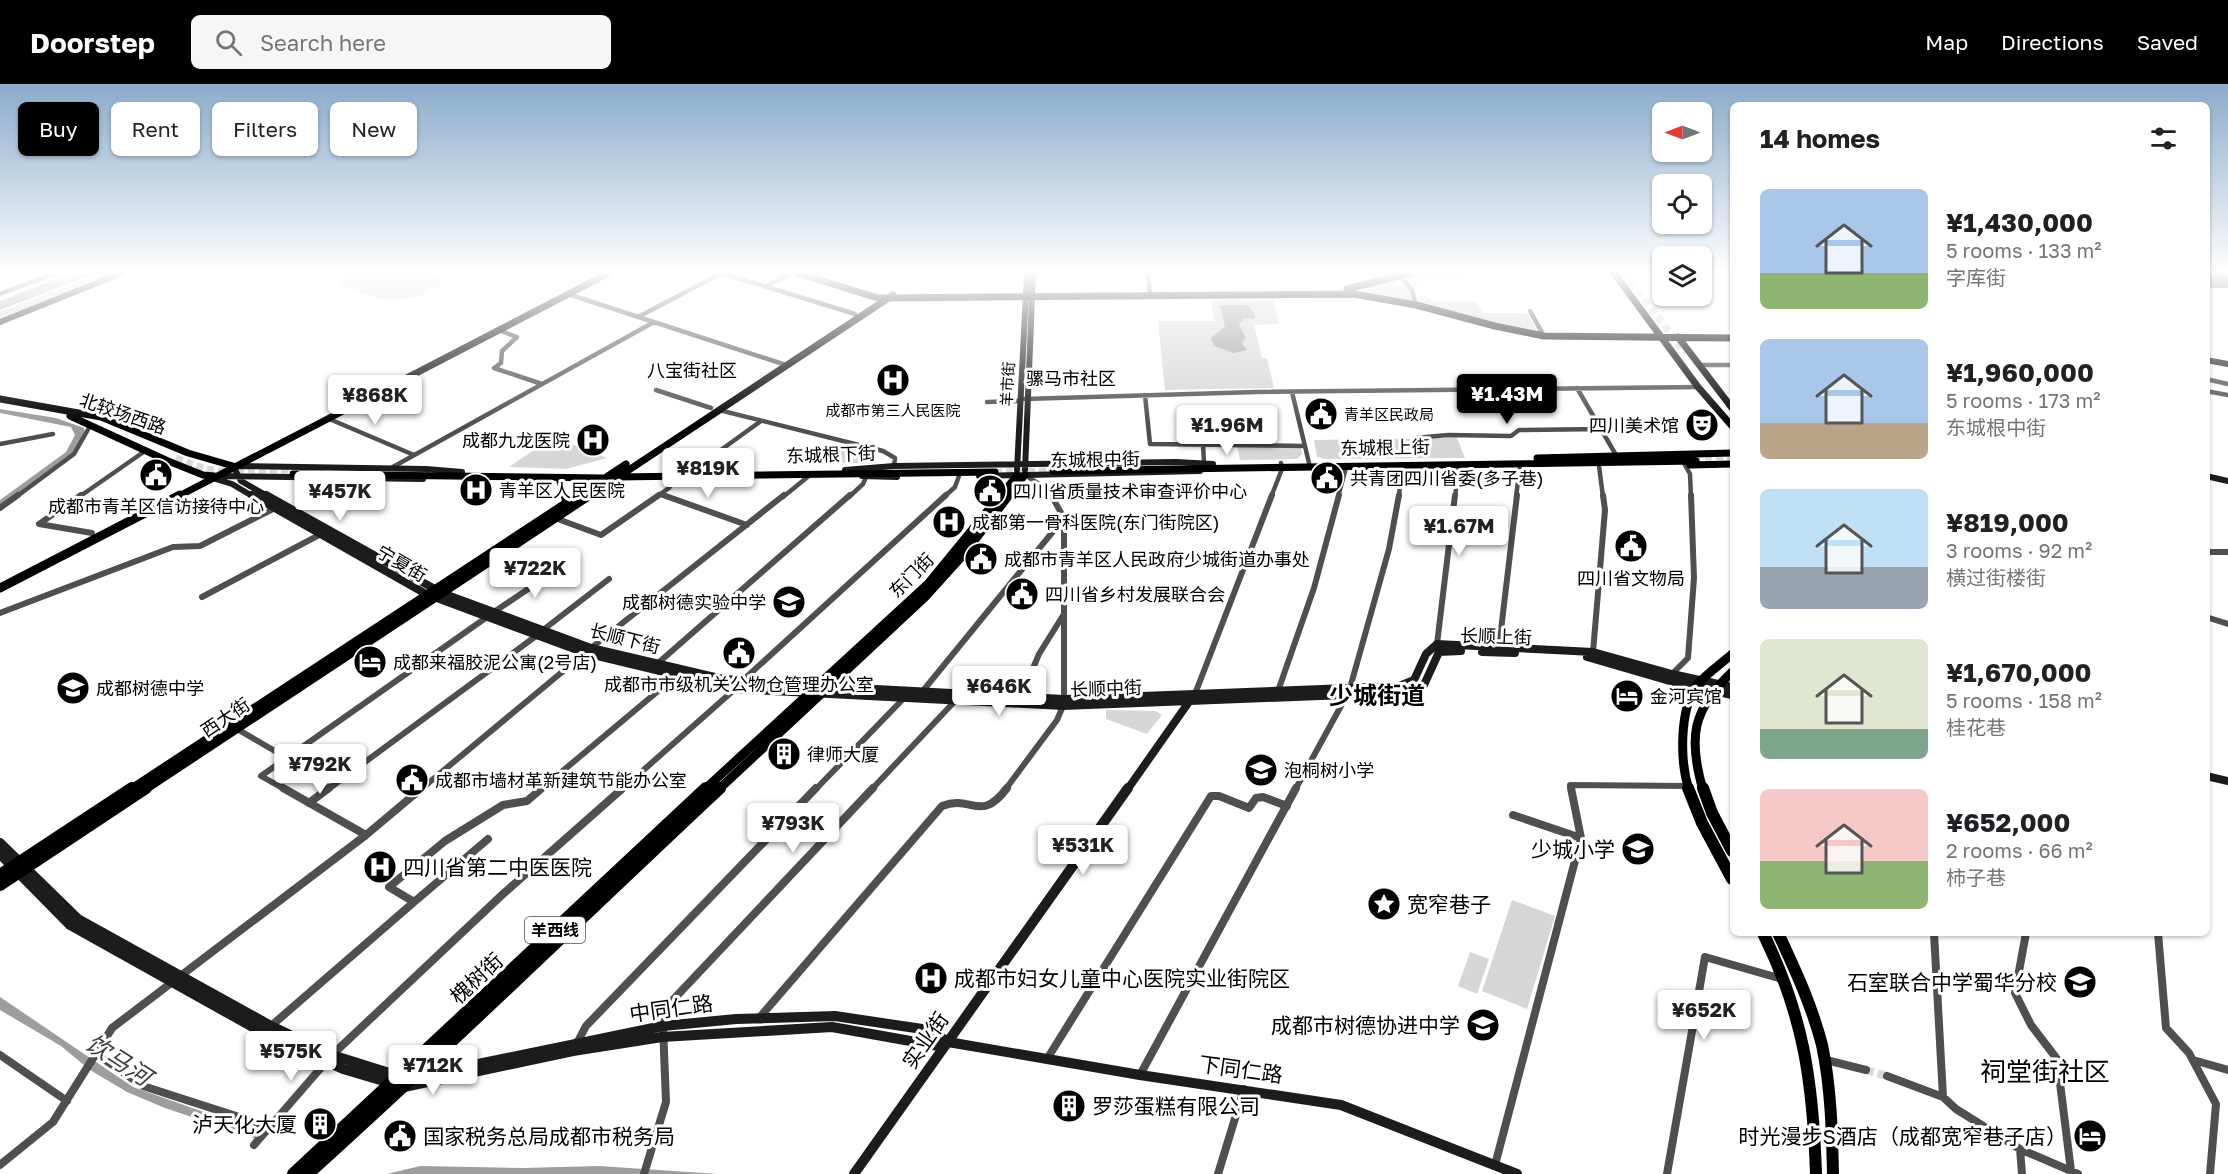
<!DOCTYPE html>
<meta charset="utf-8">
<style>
body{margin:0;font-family:"Golos Text","Noto Sans SC",sans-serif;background:#f6f6f6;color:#202124;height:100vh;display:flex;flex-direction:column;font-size:22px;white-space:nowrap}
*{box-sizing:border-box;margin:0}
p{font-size:20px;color:#757577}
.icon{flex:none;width:33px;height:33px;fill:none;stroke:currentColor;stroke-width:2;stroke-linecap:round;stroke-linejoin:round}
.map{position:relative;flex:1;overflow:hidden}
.sheet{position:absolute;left:1730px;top:18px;width:480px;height:834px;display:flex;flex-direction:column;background:#fff;border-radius:9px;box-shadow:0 2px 4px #0004}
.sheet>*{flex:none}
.banner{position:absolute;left:18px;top:18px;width:570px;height:54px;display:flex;gap:12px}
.needle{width:39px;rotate:270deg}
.fabs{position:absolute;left:1652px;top:18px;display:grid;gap:12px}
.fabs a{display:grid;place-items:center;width:60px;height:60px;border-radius:9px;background:#fff;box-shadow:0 2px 4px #0004;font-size:30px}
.price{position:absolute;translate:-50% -51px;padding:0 14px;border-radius:6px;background:#fff;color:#222;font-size:20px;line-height:39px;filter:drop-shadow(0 2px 3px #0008)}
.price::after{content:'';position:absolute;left:50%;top:36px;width:18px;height:14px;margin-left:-9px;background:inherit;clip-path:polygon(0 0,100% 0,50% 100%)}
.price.current{background:#000;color:#fff}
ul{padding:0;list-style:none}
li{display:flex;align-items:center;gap:18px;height:150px;padding:0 30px}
li span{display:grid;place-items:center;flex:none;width:168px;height:120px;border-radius:9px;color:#555}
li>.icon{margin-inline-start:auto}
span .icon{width:72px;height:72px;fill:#fffc;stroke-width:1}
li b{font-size:26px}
h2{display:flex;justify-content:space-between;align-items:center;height:72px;padding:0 30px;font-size:26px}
.tag{padding:0 21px;border-radius:9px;background:#fff;box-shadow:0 2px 4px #0004;font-size:21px;line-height:54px}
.tag.current{background:#000;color:#fff}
header{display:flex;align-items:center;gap:36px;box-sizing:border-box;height:84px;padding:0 30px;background:#000;color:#fff}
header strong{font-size:28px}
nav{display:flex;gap:33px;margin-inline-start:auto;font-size:21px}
.search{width:420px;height:54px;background:#f6f6f6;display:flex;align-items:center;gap:15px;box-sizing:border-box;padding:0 21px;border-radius:9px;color:#757577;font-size:22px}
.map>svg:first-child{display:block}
</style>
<header>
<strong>Doorstep</strong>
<div class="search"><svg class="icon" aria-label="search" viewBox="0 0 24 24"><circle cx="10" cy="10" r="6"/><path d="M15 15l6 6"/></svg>Search here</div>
<nav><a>Map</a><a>Directions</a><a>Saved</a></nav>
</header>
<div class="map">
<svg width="2228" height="1090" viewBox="0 0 2228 1090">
<rect width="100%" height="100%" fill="#fff"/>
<path fill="#d6d6d6" d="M102,189H116L0,234V228Z
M346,189H426L444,195C439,203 430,208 421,211C389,221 372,213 342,202L339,196Z
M1422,189H1461L1465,196L1418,197L1416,198L1419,202L1415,203L1406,194Z
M1399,196L1405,198L1413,218L1357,207Z
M1425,212L1436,218L1476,217L1483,229H1527L1537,247L1420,221L1417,213Z
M1211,216H1273L1279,240L1254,241L1262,274H1267L1274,304L1165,306L1158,237H1214Z
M556,354L607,374L566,385L509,383L546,358Z
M1457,354L1465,374L1325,375L1317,373L1314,356Z
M825,359L869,369L859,379H828L830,370L816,367Z
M1237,362L1301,364L1302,370L1297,375L1240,376Z
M1106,626L1156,627L1162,631L1147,650L1106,635Z
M1512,816L1555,832L1527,925L1482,907Z
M1470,868L1489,875L1477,910L1458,902Z"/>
<path fill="#9d9d9d" d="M72,189H96L0,226V217Z
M1220,221H1248L1256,232L1253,235L1244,234L1239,241L1246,254L1242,259L1247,266L1234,269L1214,262L1211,254L1225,243Z
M0,325L56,334L84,344L85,352L72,371L0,423V416L66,368L75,351L71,343L0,329Z
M0,913L133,1003L263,1049L257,1055L165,1024L127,1008L90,986L61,962L0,926Z
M420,1082L523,1084L599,1082L718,1090H387Z"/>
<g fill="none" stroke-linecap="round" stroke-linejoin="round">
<path stroke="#d9d9d9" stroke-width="8" stroke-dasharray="8 4" stroke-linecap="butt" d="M1866,986L1887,992"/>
<path stroke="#d9d9d9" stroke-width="7" stroke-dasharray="7 4" stroke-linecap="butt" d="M1624,189L1686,270
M1694,373H1732
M176,374L205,385L243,389
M237,385L298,387
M995,388L1053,387"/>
<path stroke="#4f4f4f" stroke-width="4.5" d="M722,189L855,230
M1148,189L1150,211
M1401,192L1412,206L1416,221
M766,202L792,189
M0,210L56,189
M568,210L786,281
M1530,227L1544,252
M638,233L722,189
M498,246L517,253L502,267L501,279L494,284L542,300
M1701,281H1732
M2206,295L2228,300
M1577,304L1616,371
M656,306L711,324
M2206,307L2228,311
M1292,308L1309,379
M1145,311L1150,360L1305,362
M1024,315L1256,308L1698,303
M987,318L1020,317
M719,326L883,367L895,374L894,382
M327,334L414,371
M1597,338L1620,337
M1415,354L1448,351L1511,352L1519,346L1601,345
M0,360L53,350
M1203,360L1204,379
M1685,381L1690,390L1691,413
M1599,382L1603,413
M391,384L654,238
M696,389L707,376L761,337
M1025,391L1047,405L1051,413
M660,410L667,413
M16,413L74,370L90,342
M79,413L145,367
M656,413L669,404L676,393
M783,413L810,391
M849,413L863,400L866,393
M944,413L955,403L959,392
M1271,413L1282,385L1281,379
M1338,413L1346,384
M1399,413L1401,383
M1455,413L1459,382
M1516,413L1520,381"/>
<path stroke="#4f4f4f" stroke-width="6" d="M81,411L39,440L92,449
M663,411L747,441
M1051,411L1064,434V615
M0,424L18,411
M555,434L601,451L659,411
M2206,468H2228
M202,513L321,450
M494,528L562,482
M0,529L173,463L200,462L275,424
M2206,533L2228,540
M543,546L609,495
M1437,560L1455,411
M1499,563L1517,411
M591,564L784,411
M1593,568L1605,426L1603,411
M657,580L850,411
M1672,590L1688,574L1694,494L1691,411
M741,598L946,411
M1350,604L1389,465L1399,411
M1278,607L1314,504L1339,411
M922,608L1064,434
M1195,610L1272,411
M1021,613L1039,570L1064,530
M237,645L287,674
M286,706L261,692L487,533
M327,706L536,552
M420,706L585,569
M540,706L676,592
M621,706L735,605
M815,706L904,614
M871,706L955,617
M1005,706L1057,636L1063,622
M1295,706L1347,611
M1571,706L1570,701L1687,702"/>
<path stroke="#4f4f4f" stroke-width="8" d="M283,704L366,751
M309,719L329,704
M1513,731L1581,754
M414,818L488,755
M1934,849L1943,1013
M2026,849L2015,909L2031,941L2057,975L2071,1087
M2158,849L2166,944L2189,969L2216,1020L2210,1090
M760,933L942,722C972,710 980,740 1007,704
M271,942L414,818L389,803L445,757L503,721L527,717L542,704
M577,959L586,942L816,704
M95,969L143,1002L270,1043
M0,971L67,1017
M1047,975L1211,712H1219L1249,724L1256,714L1263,713L1287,722
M1826,976L1866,986
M2193,976L2228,986
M1140,991L1296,704
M1887,992L1943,1013L1956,1025L2020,1065L2078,1090
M254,1061L332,971L503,810L623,704
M2020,1065L2022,1090
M0,1081L53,1038L112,944L366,751L422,704
M1495,1081L1581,754L1571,704
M644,1090L666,1018L663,942L671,918L873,704
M1218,1090L1244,1005
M1667,1090L1705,873L1782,895"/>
<path stroke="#1c1c1c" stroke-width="6" d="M2206,192H2222
M2206,201H2228
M0,238L122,189
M2206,276L2228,280
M845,386L894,382L1176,378L1213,380
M1017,386L1027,189
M1025,386L1033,189
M217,392L423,395
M862,392L897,393
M979,392L1200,387
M2206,392L2228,397
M209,393L232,400L254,413
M269,413L241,397L233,382L426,385L462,388"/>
<path stroke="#1c1c1c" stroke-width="8" d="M252,411L426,510L585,569L735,605L1063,622L1397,609L1410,607L1424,601L1439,568L1461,567
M266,411L442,509L591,564L719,594L763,599L1064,615L1399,602L1414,596L1426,570L1437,560L1593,568L1672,590L1732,603
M1482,568L1515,569
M1587,573L1673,598L1732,611
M2206,692L2228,697
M1127,706L1191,615"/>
<path stroke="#1c1c1c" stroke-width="10" d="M0,759L78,835L271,942L332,971L402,993
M0,770L70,841L267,951L343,985L404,1003L573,967L662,953L832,943L944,963
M415,993L663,942L736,935L835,932L929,946L948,958L1140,991L1341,1021L1517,1090
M854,1090L1128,704"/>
<path stroke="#000" stroke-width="7" d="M797,189L878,214L1354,210L1416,221L1495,242L1544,252L1732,254
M1614,189L1698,303L1732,342
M2206,196L2228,195
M1347,205L1411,189
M1678,253L1732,324
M0,315L101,333L188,369L233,382
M70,332L168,377L203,391L214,392
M1537,374L1732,369
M1690,381L1732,380
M1053,387L1696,377
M293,390L603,394
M617,393L995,388
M559,394L565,413
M177,413L609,189
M576,413L626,380
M588,413L893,211
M999,413L1017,391
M1008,413L1025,391"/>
<path stroke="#000" stroke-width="9" d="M565,411L567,418
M0,504L180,411
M130,706L579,411
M144,706L590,411
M704,706L928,500L1001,411
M718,706L925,513L963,471L1009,411
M1689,706C1680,678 1679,626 1697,601C1707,589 1721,580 1732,570
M1703,706C1688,654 1692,626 1732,588"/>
<path stroke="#000" stroke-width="12" d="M1688,704L1702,739L1732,795
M1703,704L1712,729L1732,767
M0,791L132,704
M0,801L146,704
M1763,849C1804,932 1813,999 1816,1090
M1778,849C1795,885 1812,922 1822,961C1831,1003 1832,1047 1833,1090
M293,1090L706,704
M308,1090C448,964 582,833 720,704"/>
</g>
<linearGradient id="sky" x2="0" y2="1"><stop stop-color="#8aabca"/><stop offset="0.55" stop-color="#fff"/><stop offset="1" stop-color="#fff" stop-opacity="0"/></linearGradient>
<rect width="2228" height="341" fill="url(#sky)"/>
<defs>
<symbol id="hospital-disc" viewBox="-11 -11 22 22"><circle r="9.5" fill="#000" stroke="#fff"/><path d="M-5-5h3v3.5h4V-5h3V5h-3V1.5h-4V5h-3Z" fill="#fff"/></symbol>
<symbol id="civic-disc" viewBox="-11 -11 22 22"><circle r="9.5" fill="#000" stroke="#fff"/><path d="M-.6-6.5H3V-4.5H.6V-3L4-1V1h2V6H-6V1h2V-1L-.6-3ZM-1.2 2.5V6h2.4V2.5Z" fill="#fff"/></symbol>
<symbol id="theatre-disc" viewBox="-11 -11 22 22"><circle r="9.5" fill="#000" stroke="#fff"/><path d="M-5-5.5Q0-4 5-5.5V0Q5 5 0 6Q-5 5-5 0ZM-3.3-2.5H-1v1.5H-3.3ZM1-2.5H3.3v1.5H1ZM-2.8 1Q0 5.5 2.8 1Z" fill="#fff"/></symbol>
<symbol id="school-disc" viewBox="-11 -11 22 22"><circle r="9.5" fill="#000" stroke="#fff"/><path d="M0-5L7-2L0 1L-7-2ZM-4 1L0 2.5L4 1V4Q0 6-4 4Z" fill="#fff"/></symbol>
<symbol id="hotel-disc" viewBox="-11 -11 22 22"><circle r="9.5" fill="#000" stroke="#fff"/><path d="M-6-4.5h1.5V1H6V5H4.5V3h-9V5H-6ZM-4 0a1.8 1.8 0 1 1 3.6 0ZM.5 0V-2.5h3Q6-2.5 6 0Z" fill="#fff"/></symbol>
<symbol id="building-disc" viewBox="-11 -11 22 22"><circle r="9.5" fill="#000" stroke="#fff"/><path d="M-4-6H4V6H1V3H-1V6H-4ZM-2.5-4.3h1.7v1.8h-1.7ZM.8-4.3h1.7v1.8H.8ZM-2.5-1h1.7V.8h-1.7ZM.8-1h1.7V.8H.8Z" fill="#fff"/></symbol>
<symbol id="sight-disc" viewBox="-11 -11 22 22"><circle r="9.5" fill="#000" stroke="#fff"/><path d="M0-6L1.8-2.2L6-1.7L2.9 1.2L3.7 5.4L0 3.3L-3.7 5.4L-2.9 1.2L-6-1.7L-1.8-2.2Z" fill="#fff"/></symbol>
</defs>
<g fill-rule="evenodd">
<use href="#hospital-disc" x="874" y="277" width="38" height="38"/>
<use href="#civic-disc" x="1302" y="311" width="38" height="38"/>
<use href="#theatre-disc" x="1683" y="322" width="38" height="38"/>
<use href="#hospital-disc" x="574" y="337" width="38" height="38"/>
<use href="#civic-disc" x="137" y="372" width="38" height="38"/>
<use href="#civic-disc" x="1308" y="375" width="38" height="38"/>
<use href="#hospital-disc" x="457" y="387" width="38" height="38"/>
<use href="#civic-disc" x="971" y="388" width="38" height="38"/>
<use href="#hospital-disc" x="930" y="419" width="38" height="38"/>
<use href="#civic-disc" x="1612" y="443" width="38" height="38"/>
<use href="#civic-disc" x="962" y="456" width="38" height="38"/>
<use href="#civic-disc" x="1003" y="491" width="38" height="38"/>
<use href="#school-disc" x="770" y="499" width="38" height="38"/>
<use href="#civic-disc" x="720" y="550" width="38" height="38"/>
<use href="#hotel-disc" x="351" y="559" width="38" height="38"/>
<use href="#school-disc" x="54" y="585" width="38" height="38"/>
<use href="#hotel-disc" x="1608" y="593" width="38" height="38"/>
<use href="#building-disc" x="765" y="651" width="38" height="38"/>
<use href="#school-disc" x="1242" y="667" width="38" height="38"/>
<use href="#civic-disc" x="393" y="677" width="38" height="38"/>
<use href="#school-disc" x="1619" y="746" width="38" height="38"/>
<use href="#hospital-disc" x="361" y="764" width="38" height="38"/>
<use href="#sight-disc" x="1365" y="801" width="38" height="38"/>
<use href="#hospital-disc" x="912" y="875" width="38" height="38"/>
<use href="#school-disc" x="2061" y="879" width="38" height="38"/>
<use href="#school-disc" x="1464" y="922" width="38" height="38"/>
<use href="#building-disc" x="1050" y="1003" width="38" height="38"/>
<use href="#building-disc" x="301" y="1021" width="38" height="38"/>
<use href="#civic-disc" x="381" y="1033" width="38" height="38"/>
<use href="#hotel-disc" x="2071" y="1033" width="38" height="38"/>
</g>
<g text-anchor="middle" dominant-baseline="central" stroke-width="6" stroke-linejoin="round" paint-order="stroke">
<g font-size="15" fill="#000" stroke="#fff">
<text transform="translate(1007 300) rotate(-87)">羊市街</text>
</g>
<g font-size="15" fill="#000" stroke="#fff">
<text x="893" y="326">成都市第三人民医院</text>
<text x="1344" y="330" text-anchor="start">青羊区民政局</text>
</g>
<rect fill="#fff" stroke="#4c4c4c" stroke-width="1.5" x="525" y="833" width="60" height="26" rx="4.5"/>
<g font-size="16" font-weight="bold" fill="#000">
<text x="555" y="846">羊西线</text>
</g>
<g font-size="18" fill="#000" stroke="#fff">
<text x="692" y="286">八宝街社区</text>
<text x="1071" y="294">骡马市社区</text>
</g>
<g font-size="18" fill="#000" stroke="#fff">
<text transform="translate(123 329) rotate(19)">北较场西路</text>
<text transform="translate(1385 363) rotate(-1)">东城根上街</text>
<text transform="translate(831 370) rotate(-2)">东城根下街</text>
<text transform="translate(1095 375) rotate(-1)">东城根中街</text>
<text transform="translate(402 479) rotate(30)">宁夏街</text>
<text transform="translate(911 491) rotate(-45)">东门街</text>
<text transform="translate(1496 552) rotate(2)">长顺上街</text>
<text transform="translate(625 554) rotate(14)">长顺下街</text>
<text transform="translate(1106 604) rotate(-2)">长顺中街</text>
<text transform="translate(225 633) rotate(-34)">西大街</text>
</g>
<g font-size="18" fill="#000" stroke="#fff" text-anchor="start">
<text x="1679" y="341" text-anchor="end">四川美术馆</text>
<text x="570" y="356" text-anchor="end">成都九龙医院</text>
<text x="1350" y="394">共青团四川省委(多子巷)</text>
<text x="499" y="406">青羊区人民医院</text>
<text x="1013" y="407">四川省质量技术审查评价中心</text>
<text x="156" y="422" text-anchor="middle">成都市青羊区信访接待中心</text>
<text x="972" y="438">成都第一骨科医院(东门街院区)</text>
<text x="1004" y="475">成都市青羊区人民政府少城街道办事处</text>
<text x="1631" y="494" text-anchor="middle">四川省文物局</text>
<text x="1045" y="510">四川省乡村发展联合会</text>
<text x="766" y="518" text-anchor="end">成都树德实验中学</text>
<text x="393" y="578">成都来福胶泥公寓(2号店)</text>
<text x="739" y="600" text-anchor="middle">成都市市级机关公物仓管理办公室</text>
<text x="96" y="604">成都树德中学</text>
<text x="1650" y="612">金河宾馆</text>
<text x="807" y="670">律师大厦</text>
<text x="1284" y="686">泡桐树小学</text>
<text x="435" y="696">成都市墙材革新建筑节能办公室</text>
</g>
<g font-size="21" fill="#000" stroke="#fff" text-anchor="end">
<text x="1615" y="765">少城小学</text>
<text x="403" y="783" text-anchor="start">四川省第二中医医院</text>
<text x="1407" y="820" text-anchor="start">宽窄巷子</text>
<text x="954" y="894" text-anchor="start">成都市妇女儿童中心医院实业街院区</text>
<text x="2057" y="898">石室联合中学蜀华分校</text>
<text x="1460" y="941">成都市树德协进中学</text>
<text x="1092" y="1022" text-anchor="start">罗莎蛋糕有限公司</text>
<text x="297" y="1040">泸天化大厦</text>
<text x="423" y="1052" text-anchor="start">国家税务总局成都市税务局</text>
<text x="2067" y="1052">时光漫步S酒店（成都宽窄巷子店）</text>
</g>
<g font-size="21" fill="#000" stroke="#fff">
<text transform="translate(476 894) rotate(-43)">槐树街</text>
<text transform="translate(671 924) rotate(-8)">中同仁路</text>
<text transform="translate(925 956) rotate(-55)">实业街</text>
<text transform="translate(1241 985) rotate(8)">下同仁路</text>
</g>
<g font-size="24" font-weight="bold" fill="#000" stroke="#fff">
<text x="1377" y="610">少城街道</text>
</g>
<g font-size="24" font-style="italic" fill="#3e3e3e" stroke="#fff">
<text transform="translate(119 975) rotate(33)">饮马河</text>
</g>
<g font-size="26" fill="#000" stroke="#fff">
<text x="2045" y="987">祠堂街社区</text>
</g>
</g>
</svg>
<div class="fabs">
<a><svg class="needle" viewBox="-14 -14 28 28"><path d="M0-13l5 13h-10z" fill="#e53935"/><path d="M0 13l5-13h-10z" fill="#757577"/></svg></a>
<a><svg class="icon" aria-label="locate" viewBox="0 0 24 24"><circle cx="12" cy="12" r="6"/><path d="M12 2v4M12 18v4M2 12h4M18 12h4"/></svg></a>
<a><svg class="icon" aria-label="layers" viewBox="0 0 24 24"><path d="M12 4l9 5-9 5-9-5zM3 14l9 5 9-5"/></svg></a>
</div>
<b class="price current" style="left:1507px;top:341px">¥1.43M</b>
<b class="price" style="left:375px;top:342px">¥868K</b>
<b class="price" style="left:1227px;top:372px">¥1.96M</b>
<b class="price" style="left:708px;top:415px">¥819K</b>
<b class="price" style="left:340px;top:438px">¥457K</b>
<b class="price" style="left:1459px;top:473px">¥1.67M</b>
<b class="price" style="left:535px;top:515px">¥722K</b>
<b class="price" style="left:999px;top:633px">¥646K</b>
<b class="price" style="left:320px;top:711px">¥792K</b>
<b class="price" style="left:793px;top:770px">¥793K</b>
<b class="price" style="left:1083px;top:792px">¥531K</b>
<b class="price" style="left:1704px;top:957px">¥652K</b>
<b class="price" style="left:291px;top:998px">¥575K</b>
<b class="price" style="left:433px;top:1012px">¥712K</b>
<div class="banner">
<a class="tag current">Buy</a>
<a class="tag">Rent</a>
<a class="tag">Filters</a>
<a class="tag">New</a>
</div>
<section class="sheet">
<h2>14 homes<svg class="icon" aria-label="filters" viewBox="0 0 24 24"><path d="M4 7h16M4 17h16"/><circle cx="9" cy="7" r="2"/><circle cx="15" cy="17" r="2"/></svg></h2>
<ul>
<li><span style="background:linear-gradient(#a9c7e8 70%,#8fb573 0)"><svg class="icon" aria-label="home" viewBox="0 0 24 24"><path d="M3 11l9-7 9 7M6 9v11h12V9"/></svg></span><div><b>¥1,430,000</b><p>5 rooms · 133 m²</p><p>字库街</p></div></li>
<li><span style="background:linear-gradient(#a9c7e8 70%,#b9a48a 0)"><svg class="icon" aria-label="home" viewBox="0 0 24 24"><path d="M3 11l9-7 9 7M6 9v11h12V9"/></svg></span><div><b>¥1,960,000</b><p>5 rooms · 173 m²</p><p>东城根中街</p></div></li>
<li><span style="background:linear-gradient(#bfe0f5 65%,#9aa5b1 0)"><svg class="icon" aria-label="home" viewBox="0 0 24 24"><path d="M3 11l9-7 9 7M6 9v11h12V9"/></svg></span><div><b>¥819,000</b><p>3 rooms · 92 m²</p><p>横过街楼街</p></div></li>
<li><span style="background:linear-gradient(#dfe7d0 75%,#7fa58c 0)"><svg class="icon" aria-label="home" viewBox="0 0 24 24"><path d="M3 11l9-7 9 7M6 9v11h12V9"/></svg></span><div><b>¥1,670,000</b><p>5 rooms · 158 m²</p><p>桂花巷</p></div></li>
<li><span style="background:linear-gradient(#f6c9c9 60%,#8fb573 0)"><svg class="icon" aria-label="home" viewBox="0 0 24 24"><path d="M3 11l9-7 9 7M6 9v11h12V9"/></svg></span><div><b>¥652,000</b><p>2 rooms · 66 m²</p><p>柿子巷</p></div></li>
</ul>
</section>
</div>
